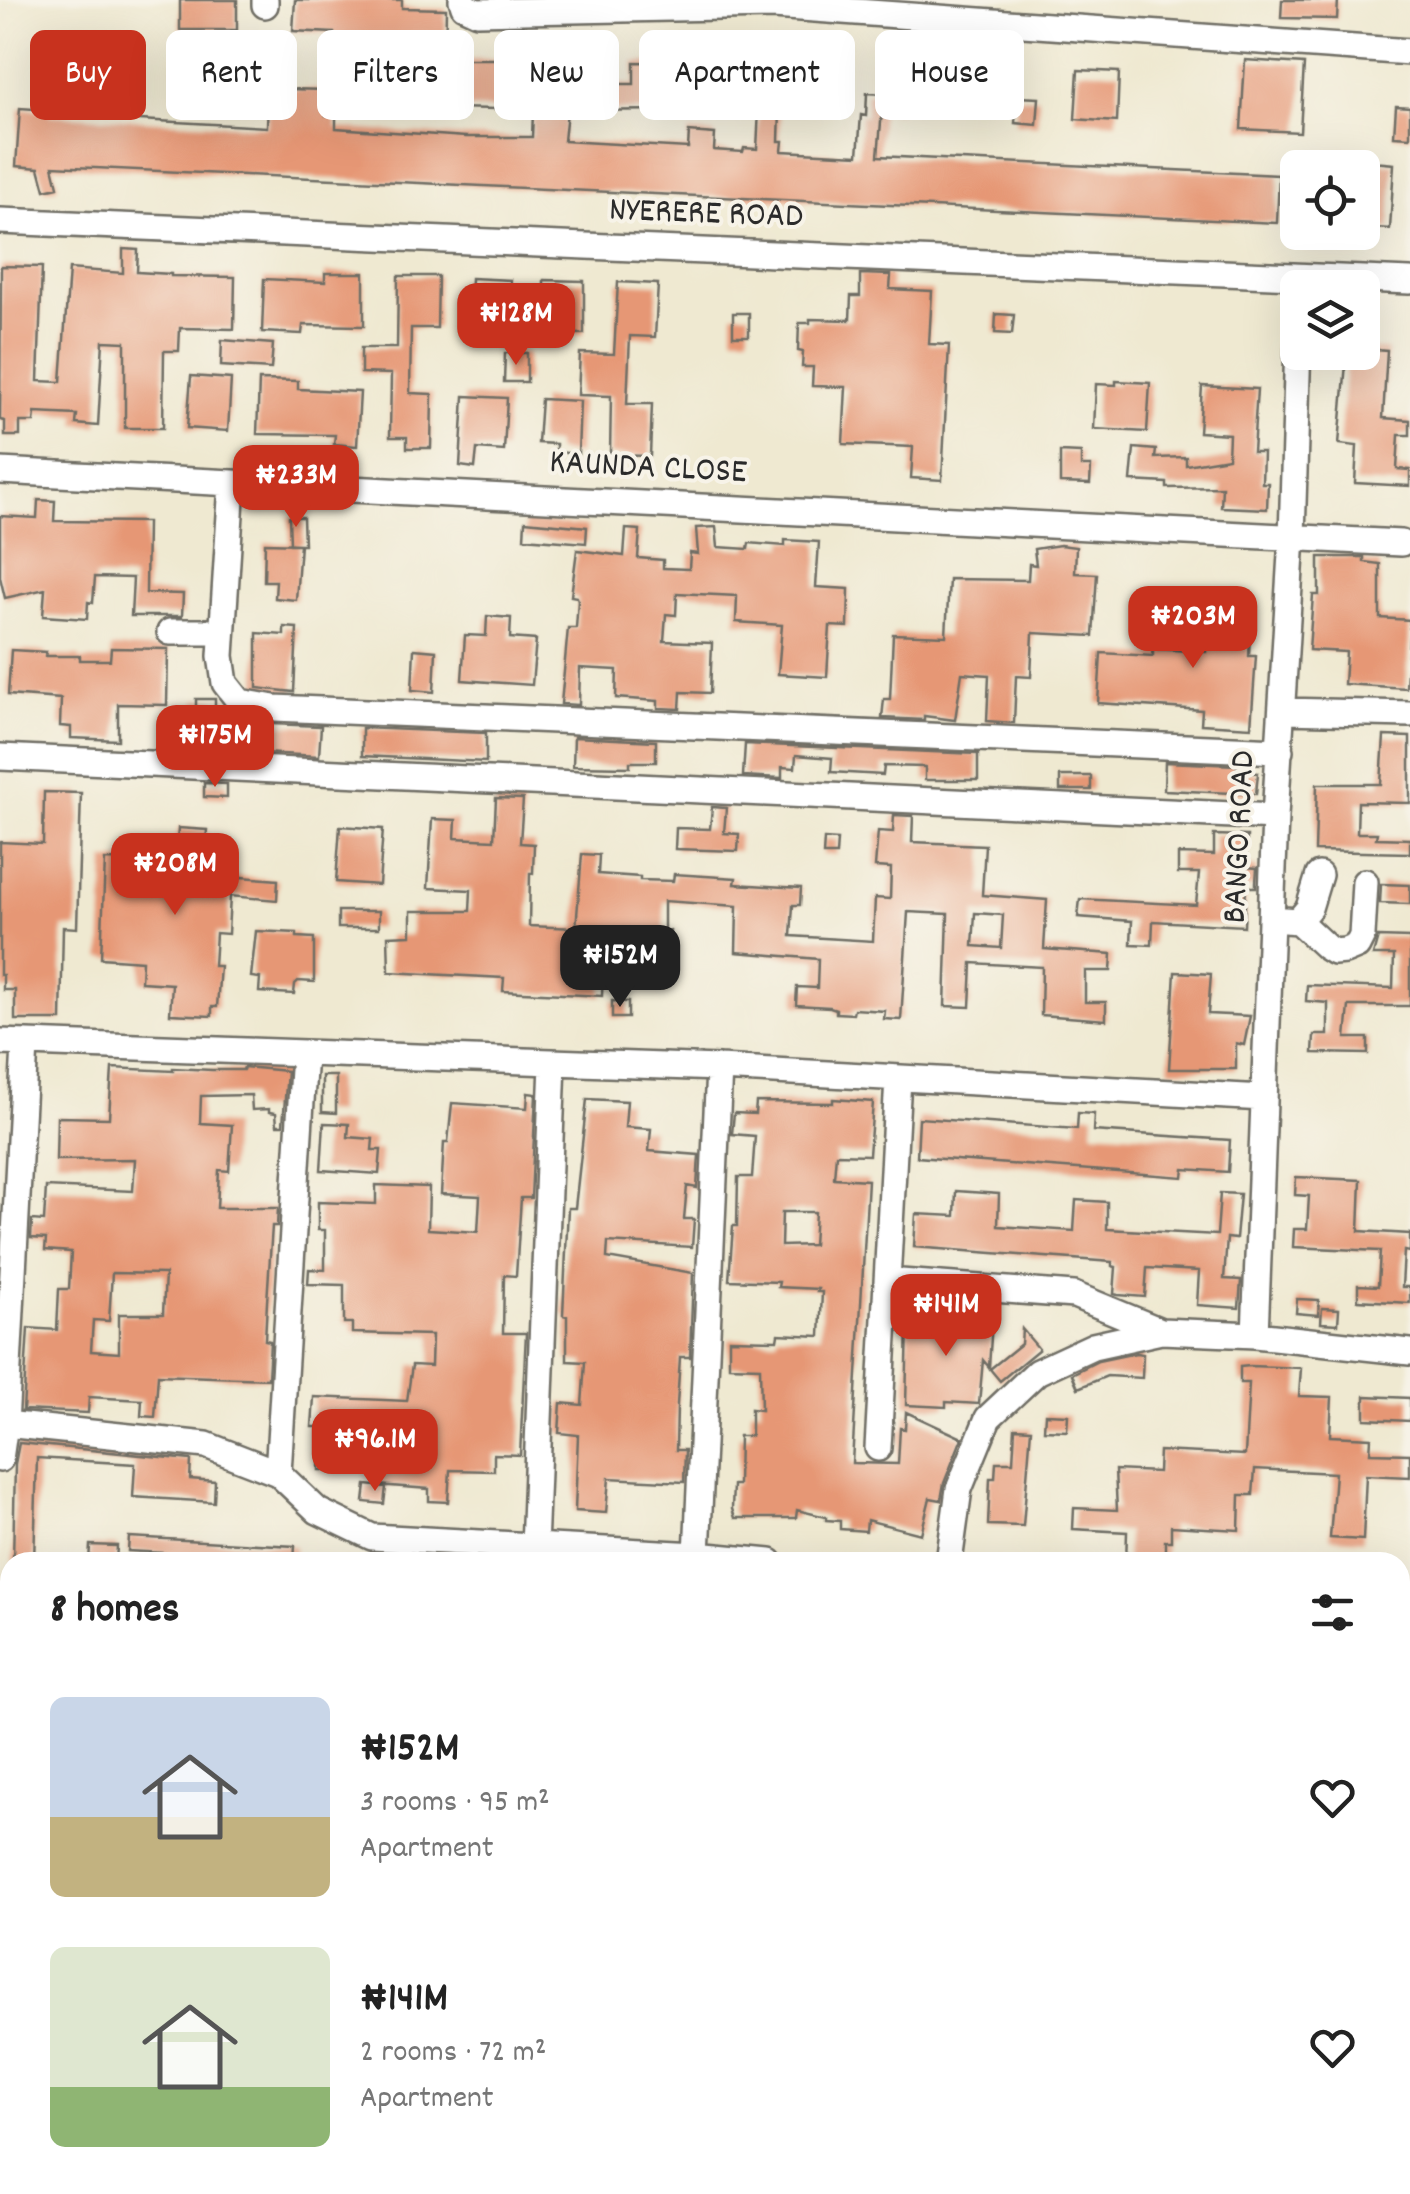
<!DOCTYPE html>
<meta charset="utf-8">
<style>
body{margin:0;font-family:Dekko,sans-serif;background:#f6f6f6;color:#222;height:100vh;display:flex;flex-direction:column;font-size:38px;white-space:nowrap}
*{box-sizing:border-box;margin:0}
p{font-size:32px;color:#767676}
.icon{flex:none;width:55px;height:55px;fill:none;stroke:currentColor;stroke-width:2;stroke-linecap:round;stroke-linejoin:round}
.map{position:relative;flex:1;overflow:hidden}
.sheet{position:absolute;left:0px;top:1552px;width:1410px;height:642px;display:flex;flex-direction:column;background:#fff;border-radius:30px 30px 0 0;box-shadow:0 10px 40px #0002}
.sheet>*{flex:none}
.guide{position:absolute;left:30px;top:30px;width:1350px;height:90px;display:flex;gap:20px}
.tools{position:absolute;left:1280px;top:150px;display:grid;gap:20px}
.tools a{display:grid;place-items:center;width:100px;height:100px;border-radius:15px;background:#fff;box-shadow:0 10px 40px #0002;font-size:50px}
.price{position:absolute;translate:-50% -85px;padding:0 22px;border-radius:20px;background:#c8321e;color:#fff;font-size:32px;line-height:65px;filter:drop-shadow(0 2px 5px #0008)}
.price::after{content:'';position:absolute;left:50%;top:60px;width:30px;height:22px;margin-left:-15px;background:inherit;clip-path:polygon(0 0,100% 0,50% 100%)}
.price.current{background:#222;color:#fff}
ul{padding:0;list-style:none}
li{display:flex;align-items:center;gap:30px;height:250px;padding:0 50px}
li span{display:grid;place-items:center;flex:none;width:280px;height:200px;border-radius:15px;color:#555}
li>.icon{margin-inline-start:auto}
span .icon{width:120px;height:120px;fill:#fffc;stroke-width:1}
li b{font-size:42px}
h2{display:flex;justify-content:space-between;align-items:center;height:120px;padding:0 50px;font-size:42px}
.chip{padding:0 35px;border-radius:15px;background:#fff;box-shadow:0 10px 40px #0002;font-size:35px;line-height:90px}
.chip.current{background:#c8321e;color:#fff}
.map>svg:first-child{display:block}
</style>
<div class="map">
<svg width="1410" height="2194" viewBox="0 0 1410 2194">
<rect width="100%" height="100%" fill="#f7f3e8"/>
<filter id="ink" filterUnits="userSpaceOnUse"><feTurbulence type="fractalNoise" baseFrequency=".01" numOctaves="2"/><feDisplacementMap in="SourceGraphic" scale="20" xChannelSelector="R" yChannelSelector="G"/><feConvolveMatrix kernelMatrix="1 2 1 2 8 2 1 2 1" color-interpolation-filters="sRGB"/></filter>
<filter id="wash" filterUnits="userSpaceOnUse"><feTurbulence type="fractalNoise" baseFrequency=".0048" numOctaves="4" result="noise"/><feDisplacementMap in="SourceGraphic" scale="40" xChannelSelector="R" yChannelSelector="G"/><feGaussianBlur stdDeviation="2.25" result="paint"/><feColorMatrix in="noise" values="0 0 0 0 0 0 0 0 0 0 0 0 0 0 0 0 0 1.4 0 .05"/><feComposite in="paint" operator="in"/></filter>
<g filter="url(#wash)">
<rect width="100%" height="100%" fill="#efe9d1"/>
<g id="blocks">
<path fill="#e69775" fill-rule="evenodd" d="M180,0H237V30H180Z
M295,0H402V8L446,9L445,59H498V66L534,67V61H571V84H634V62L688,63L689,56L733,59L734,44L814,50V69L792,70L790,110H780L779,141H783L782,151L858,155L861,115L866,116L867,93L901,95L899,112L882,111L878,156L1279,175L1277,223L53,166L58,187L45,190L39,168L16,166L20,108L49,110V115L267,127L270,40H289L288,89L326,90V115L336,114V128L466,137H532L534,88L497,87V109L357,106L358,39L334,38V33L293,31ZM672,104L759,109L757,149L744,148L743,152L714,150L715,134L689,132L688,148L564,141L567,111L672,110Z
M1282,0H1338L1337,19L1281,18Z
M896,34L911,35L910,50L895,49Z
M1245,60L1304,64L1300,132L1241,129Z
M1078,70L1119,72L1117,122L1075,119Z
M1017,97L1039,98L1037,125L1015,123Z
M1396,106L1410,107V137L1394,136Z
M1362,161L1394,164L1390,229L1362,227Z
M123,249L138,250L137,272L171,274V276L235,277L234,329L180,328L179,351H164L163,428H125V342L103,341L98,426L76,424L77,415L35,413L34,422H20V436H5V421L0,420L1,266L42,267L38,381L61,382L69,269L123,273Z
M325,273H364V326L303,325L302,334L262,332L264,279L325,282Z
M860,274L891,275L890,289L932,291L929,344L949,345L942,480L911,478L913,447L843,444L846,387L812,386L813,367H802L803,352L798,351L799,323H810V319L850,320L851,296H860Z
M398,276H438L437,328H411L410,393L432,394L431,448H407V437H390L391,374L361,373V348H397Z
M471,278L511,280L508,331L469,329Z
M544,280L584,281V334L544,333Z
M618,282L658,284L655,337L630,336L627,404H652L650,456L610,455L611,396L578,395L580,353L614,354Z
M733,313H749V336H733Z
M996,314L1014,315L1012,334L995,333Z
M222,340L273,344L271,369L221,366Z
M1362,348L1387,350L1383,418L1410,420V435H1399L1397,469L1410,470V486L1355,483L1357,446L1339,444L1347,352H1362Z
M505,353H527V382H504Z
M191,376L231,379L228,431L187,428Z
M259,380L298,381V389L360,392L357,446L334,444L335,435L257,434Z
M1116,381L1150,383L1147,432L1094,429L1096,384L1116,385Z
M1202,386L1257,389L1253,452H1263L1262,483H1268L1267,509L1221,507L1222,487L1167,488V483L1131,481L1134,448L1156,450L1155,458L1186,457V465L1228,458L1229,434L1199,432Z
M464,396L507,398L504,451L477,449L475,468L460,466Z
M541,399L580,401L578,454L556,452V444L538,443Z
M1060,452L1081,453V466H1091L1090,484L1060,483Z
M38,500L55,501L54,521L147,522L146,593L183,594L182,616H131L133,578L95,577L93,603L88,602L87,619L43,616L45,589L5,598L0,577V516L37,518Z
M289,517H303L304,544H290Z
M525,521L587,527L586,543L524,538Z
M716,527L718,547L748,549L749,543L785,546V540L819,542L816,587L849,589L848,627L830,626L827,677L778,674L782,625L736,622L737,596L677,593L676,615L666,614L664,641L712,643L710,693L681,692L680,709L658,708V701L616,698L617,670L580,668L579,705L561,704L568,628H576L578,600L577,597L571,596L577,550L624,556L626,529L640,530L638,558L663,560V568L689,569L690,553L698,554L696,528Z
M265,543L300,544L296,600L275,598L276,581H264Z
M1060,545L1076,547L1075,573L1097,574L1093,636L1033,633L1031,677L1016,676L1014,723L987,721L989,675L962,673L955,720L924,716V720L882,718L884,699H890L893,634L946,636L949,579L1028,580L1029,564L1036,565L1034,549Z
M1319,557H1364V562L1380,564V618L1410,620L1406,688L1344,684L1346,652L1309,650L1313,595H1319Z
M1209,594L1252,596L1249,656H1256L1251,727L1201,724L1202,710L1098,703L1101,653L1153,656V649L1206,652Z
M487,616L511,618L510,638L536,640L532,685L462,680L465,635L486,636Z
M284,627L297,628L294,692L257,688V633L284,635Z
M111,648L168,649L167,705L118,704V740L71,738V727L60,726L61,699L8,695L11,650L46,652L45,656H80V660H110Z
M414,649L436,651L434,692L412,690Z
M196,699H215V715L271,724L321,726L319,756L183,749L185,713L196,714Z
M362,728L486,733V762L362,756Z
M1384,736L1410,737V803L1358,802L1357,833H1377L1376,838L1410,839V853L1315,851L1317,784H1381Z
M574,737L656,741V762H630V767L573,766Z
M745,744L978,754V780H925V767L884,766L883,775L831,772L832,758L796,755L795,768L782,767V778L743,776Z
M1165,762L1237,765V771L1258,773L1256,794L1164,790Z
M1060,776H1091V790H1060Z
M204,783L227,784V798L204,797Z
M44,792L81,793L77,928L63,927L61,1020H15V990H3V975H0V842L43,844Z
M496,798L523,799L520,843L534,844L533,873H530L529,926L576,928L582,854L599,855L598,874L640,877V880L673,881L674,874L736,878L735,884L801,888L800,905H793L791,936L873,941L875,898L890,899L891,868L875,867L878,831L893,832L894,815L913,816L912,842L985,845L982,895L1047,900L1044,949L1112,954L1111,971H1085V1002H1106V1020L1041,1015L1042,967L972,963L970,1007L945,1006L948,914L908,912L901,1020L884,1019L885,1011L854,1009L853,1014L836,1013V1009L830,1007L796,1005L797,987L817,988L818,959L736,952L737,906L664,901V930L670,931L668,949L604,945L602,996L503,991L504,978L389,972L388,936L411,935V911H470L471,890L428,888L432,819L456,820L455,838L494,840ZM975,913L1003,915L1001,948L973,946Z
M712,807L726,808L724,833L739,834L738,851L675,849L676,828L710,829Z
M340,826L383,829L379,885L336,882Z
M178,828L207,830L205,854L229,855L228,876L278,880L277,900L230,896L228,934L216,933L214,966H220L217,1007H212V1016L170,1014L172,984L141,982L142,961L101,958L105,860L176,862Z
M1214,835L1247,836L1246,867L1257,868L1256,882V887H1246L1244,926L1153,921L1152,945L1131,944L1132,921L1078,917L1080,899L1196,905L1199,873H1178V854L1214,855Z
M824,839L837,840L836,855H823Z
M1381,884L1410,885V904L1380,903Z
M338,911H379V928H338Z
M256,931L297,933V937L314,938V982L298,981L295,984L294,994L259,992L260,978L251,977Z
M1378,937L1410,938V1006H1349L1346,1038H1368V1054L1313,1053L1314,1035H1328V1003L1306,1001L1307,985L1393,988L1394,955H1373Z
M1175,972L1211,974L1208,1014L1250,1016L1244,1045L1236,1043V1069H1169Z
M612,1001L628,1002V1018H612Z
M244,1067L287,1071L283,1125H277L276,1113L269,1112V1109L252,1110L251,1095L201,1096L200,1123L232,1125L229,1171L219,1170L217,1208H278L277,1226H272L267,1302L265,1340L270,1341L268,1379L158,1375L155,1417L141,1416L142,1400L89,1397L88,1413L23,1410L28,1328L57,1330L59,1289H69L71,1252L45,1250L46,1239L31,1238L32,1220L44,1221L46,1187L133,1191L135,1159L56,1160L57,1117L109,1118L112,1068L173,1071V1068L212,1070H243ZM112,1273L165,1274L163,1314H119V1353L91,1351L93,1320L109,1321Z
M322,1076H336V1113L322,1112Z
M528,1093L536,1094L531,1198H521L516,1276L504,1275L503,1333H526L520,1455L494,1454V1471L450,1470L448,1502L429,1501V1489L378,1485L380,1447L345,1446L344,1470H319L320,1427H312L314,1397L407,1401L412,1365L431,1366L432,1335L352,1333V1323H344V1285L308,1284L309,1269L325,1270V1230H318V1202L376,1204V1185L429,1187L428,1229L478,1232L480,1196L441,1194L444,1142H448L452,1103L527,1108Z
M587,1099L627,1101L625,1127L651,1129L649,1151L699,1155L697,1188L687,1186L684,1219H694L692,1247L608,1242L607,1258L693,1273L690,1357H680L677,1405L676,1450H685L684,1482L609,1478L606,1513L575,1511L578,1435L559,1433L561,1403L582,1405L585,1362L567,1361V1316L563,1315L568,1208H575Z
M833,1099L873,1102L869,1155L836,1154L834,1178L868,1180L852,1463L898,1464L900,1428L905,1429L906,1412L962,1438L944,1483L941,1500L930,1498L921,1534L867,1520L866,1531L840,1529V1521L826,1520V1517L797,1510L796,1518H735L732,1509L733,1485H738L739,1436H751V1409L761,1410L760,1367L729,1366V1339L777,1340L778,1334L820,1336L822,1292H817L818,1289L778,1287L779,1282L729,1280L733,1226H737L738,1177H752L755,1136L732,1134L734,1113L755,1114L756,1102L833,1103ZM782,1212H815L813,1245L781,1246Z
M1078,1113L1094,1114L1093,1131L1230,1140L1228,1172L1184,1169L1183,1177L917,1157L919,1118L1077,1129Z
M324,1123L349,1124L348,1137L373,1139L372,1150H381L379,1174L321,1170Z
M1296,1177L1361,1180L1359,1231L1410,1234V1252L1404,1251L1402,1287H1410V1303L1358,1300V1285L1378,1286L1380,1251L1293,1247L1294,1229H1307L1309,1196L1295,1195Z
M956,1191L999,1194L998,1226L1074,1231L1076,1200L1107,1202V1229L1217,1235L1220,1193L1240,1194L1236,1239L1227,1238L1224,1279L1241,1280L1239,1308L1197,1305L1199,1271L1147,1268L1145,1297L1118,1295L1114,1294L1116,1267L1112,1266V1262L914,1247L916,1214L955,1216Z
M1297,1299L1319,1300L1318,1315L1296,1313Z
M922,1308L958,1310V1319L992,1322L989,1367L983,1360L979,1404L946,1402V1407L906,1405L908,1322L921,1323Z
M1322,1308L1339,1309L1338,1324L1321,1323Z
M1022,1329L1039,1349L1000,1381L990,1369L1021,1344Z
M1136,1353L1143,1354L1142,1378L1107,1376L1078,1388L1072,1374L1098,1361Z
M1250,1366L1301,1368L1299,1396L1332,1397L1330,1436L1371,1438L1370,1453L1410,1454V1477L1366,1475L1363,1540L1330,1538L1335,1473L1255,1469L1253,1495H1240L1239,1530L1171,1526V1541H1165V1562H1126L1127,1532L1073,1529L1074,1508L1117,1510L1115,1470L1158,1472L1159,1451L1245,1455L1249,1383H1240V1367Z
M1365,1396L1410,1398V1421L1365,1419Z
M1045,1414L1068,1415L1067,1431L1044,1430Z
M1015,1428L1031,1429L1023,1526L988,1525L990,1478H995L996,1462H1013Z
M19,1443L191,1460L190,1479L215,1481L214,1502L133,1497L135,1464L37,1458L34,1562H13L15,1464Z
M366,1485L386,1487L384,1504L364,1502Z
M129,1537L295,1546L294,1562H216V1556L128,1551Z
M90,1545L117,1546L116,1562H89Z"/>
</g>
</g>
<g filter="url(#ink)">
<use href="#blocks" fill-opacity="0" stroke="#706e65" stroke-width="2.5"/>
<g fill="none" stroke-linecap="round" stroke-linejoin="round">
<defs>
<path id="minor" d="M265,0V5
M462,0L464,6L477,12L773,6L1410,52
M0,221L1410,281
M0,471L1401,543
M232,483L221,656L225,683L240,702L274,708L1280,751
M170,632H222
M1283,711L1410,714
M0,757L1275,817
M1271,919L1298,921L1326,947L1334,952L1345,951L1357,946L1362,936L1365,882
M1298,921L1309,908L1319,875
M0,1042L719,1068L1264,1098
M887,1281L1074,1295L1161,1331
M1255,1335L1275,817L1292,537L1298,342
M5,1424L206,1445L278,1473L318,1511L372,1537L697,1555L770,1562
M878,1448L898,1078
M0,1459L5,1424L25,1045
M278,1473L304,1053
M534,1548L553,1063
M697,1555L719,1068
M949,1562L959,1489L988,1418L1037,1372L1093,1346L1161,1331L1255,1335L1410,1352
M1400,1606L1410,1609
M0,1633L10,1634
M0,1902H10
M0,2172H10
M151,2185L162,2194
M898,2194L899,2185
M1181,2194V2185"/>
</defs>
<use href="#minor" stroke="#706e65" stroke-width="30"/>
<use href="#minor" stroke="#fff" stroke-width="25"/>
</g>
</g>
<g text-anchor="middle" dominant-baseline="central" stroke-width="8" stroke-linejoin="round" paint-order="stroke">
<g font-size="35" fill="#2b2b2b" stroke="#f7f3e8">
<text transform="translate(706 215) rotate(2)">NYERERE ROAD</text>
<text transform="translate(648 469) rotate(3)">KAUNDA CLOSE</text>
<text transform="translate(1241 837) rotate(-87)">BANGO ROAD</text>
</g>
</g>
</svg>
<div class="tools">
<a><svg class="icon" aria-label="locate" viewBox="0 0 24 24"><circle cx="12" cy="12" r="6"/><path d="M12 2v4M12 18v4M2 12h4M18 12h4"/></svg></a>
<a><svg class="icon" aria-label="layers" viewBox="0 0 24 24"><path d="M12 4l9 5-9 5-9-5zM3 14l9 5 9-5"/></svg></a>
</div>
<b class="price" style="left:516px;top:368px">₦128M</b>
<b class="price" style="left:296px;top:530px">₦233M</b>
<b class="price" style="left:1193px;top:671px">₦203M</b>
<b class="price" style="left:215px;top:790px">₦175M</b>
<b class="price" style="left:175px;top:918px">₦208M</b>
<b class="price current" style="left:620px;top:1010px">₦152M</b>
<b class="price" style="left:946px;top:1359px">₦141M</b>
<b class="price" style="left:375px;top:1494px">₦96.1M</b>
<div class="guide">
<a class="chip current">Buy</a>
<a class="chip">Rent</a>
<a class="chip">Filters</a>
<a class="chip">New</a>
<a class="chip">Apartment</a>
<a class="chip">House</a>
</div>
<section class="sheet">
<h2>8 homes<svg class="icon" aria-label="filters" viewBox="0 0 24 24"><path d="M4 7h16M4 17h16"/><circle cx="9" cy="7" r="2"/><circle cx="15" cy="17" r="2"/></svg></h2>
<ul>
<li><span style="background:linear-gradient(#c9d6e8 60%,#c2b280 0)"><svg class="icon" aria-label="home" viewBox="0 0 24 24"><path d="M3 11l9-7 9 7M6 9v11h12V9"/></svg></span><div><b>₦152M</b><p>3 rooms · 95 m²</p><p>Apartment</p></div><svg class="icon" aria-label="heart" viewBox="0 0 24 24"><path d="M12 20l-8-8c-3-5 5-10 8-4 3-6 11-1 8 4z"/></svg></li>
<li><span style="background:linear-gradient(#dfe7d0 70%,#8fb573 0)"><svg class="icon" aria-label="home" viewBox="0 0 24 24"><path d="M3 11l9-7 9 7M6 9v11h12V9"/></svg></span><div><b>₦141M</b><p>2 rooms · 72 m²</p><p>Apartment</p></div><svg class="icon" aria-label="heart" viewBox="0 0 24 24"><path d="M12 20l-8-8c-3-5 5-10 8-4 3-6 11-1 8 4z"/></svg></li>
</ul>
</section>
</div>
